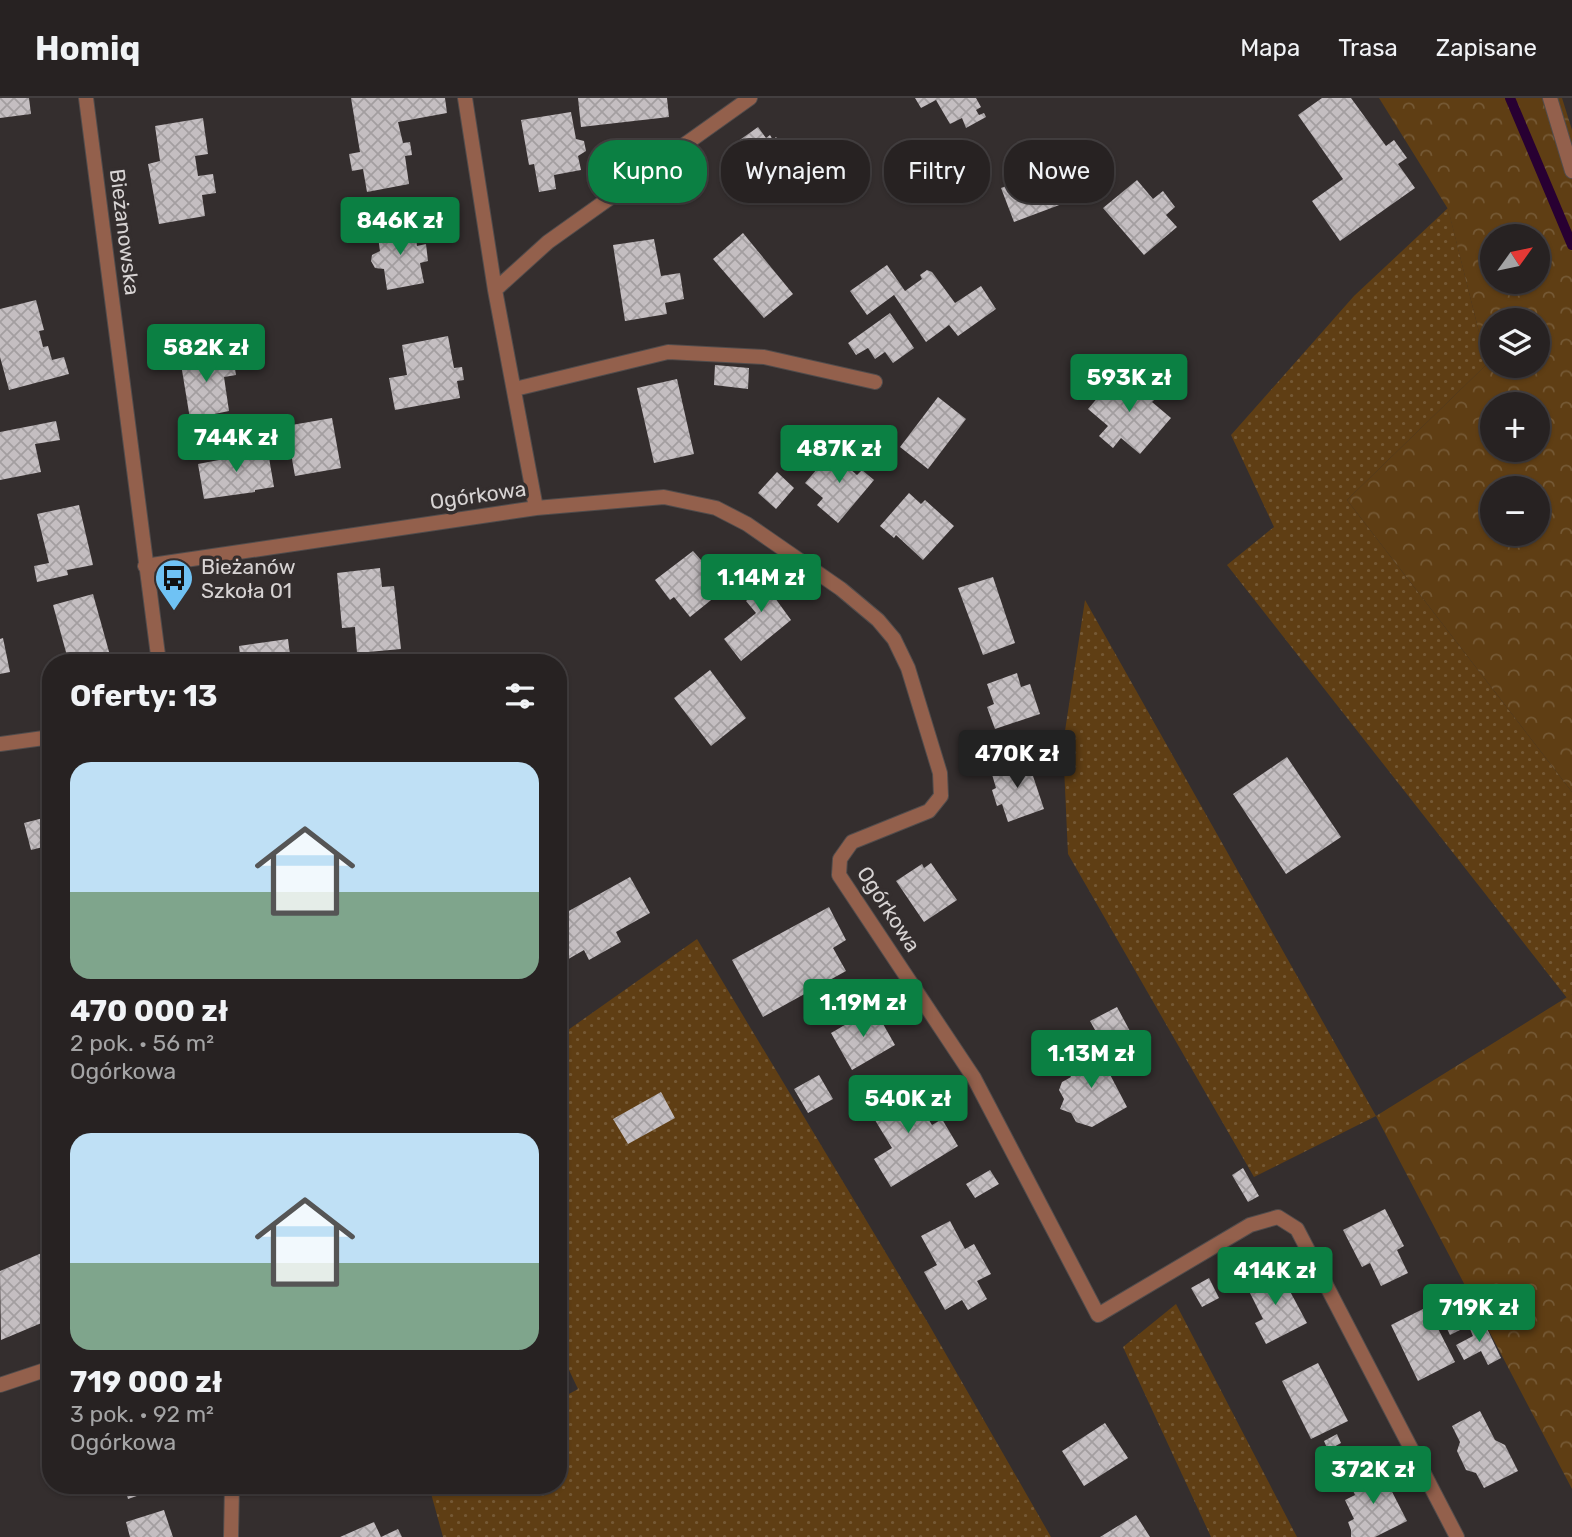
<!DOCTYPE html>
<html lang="pl">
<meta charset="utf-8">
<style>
body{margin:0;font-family:Rubik,sans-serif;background:#332f2f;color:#f1f3f6;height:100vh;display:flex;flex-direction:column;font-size:26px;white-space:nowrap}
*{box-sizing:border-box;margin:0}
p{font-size:23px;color:#a4a4a5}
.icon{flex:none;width:38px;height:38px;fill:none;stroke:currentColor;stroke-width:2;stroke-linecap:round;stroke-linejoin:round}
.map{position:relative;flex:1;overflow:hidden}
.panel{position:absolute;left:42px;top:556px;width:525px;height:840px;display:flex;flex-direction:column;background:#272222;border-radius:28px;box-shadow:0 2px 5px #0004,0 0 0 2px #433f40}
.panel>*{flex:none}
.top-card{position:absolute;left:588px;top:42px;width:665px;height:63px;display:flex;gap:14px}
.needle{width:46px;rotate:57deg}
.tools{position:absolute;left:1480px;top:126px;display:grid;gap:14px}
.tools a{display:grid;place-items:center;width:70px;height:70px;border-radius:50%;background:#272222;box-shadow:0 2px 5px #0004,0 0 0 2px #433f40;font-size:35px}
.price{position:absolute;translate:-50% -60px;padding:0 16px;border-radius:7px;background:#0b8043;color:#fff;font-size:23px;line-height:46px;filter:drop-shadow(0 2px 4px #0008)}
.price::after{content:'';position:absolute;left:50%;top:42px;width:21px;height:16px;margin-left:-10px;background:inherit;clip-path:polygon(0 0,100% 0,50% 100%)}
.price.current{background:#222;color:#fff}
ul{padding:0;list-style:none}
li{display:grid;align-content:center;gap:14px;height:371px;padding:0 28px}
li span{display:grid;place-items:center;height:217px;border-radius:21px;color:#555}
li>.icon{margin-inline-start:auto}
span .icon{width:126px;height:126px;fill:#fffc;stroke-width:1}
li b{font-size:30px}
h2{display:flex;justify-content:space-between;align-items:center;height:84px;padding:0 28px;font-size:30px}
.pill{padding:0 24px;border-radius:28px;background:#272222;box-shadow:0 2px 5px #0004,0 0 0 2px #433f40;font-size:24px;line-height:63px}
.pill.current{background:#0b8043;color:#fff}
header{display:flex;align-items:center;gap:42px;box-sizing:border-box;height:98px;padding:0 35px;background:#272222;border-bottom:2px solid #433f40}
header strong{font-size:33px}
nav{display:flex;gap:38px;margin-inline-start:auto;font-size:24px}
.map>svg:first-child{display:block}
</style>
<header>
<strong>Homiq</strong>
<nav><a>Mapa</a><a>Trasa</a><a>Zapisane</a></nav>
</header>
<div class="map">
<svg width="1572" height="1439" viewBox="0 0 1572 1439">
<defs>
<pattern id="grass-dots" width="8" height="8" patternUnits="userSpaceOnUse" patternTransform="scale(1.75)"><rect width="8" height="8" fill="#5f3e14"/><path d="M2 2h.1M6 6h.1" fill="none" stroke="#755935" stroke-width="1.8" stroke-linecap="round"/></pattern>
<pattern id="forest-crowns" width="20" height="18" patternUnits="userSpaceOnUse" patternTransform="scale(1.75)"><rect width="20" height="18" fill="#5f3e14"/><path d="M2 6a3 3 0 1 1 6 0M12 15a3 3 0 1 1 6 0" fill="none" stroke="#755935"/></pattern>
<pattern id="building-cross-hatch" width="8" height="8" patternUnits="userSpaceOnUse" patternTransform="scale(1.75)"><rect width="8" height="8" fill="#c4bec1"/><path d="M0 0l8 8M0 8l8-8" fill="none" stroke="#a39ea0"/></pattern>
</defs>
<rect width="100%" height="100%" fill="#342e2e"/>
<path fill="url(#grass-dots)" d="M1448,110L1487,266L1347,402L1572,694V896L1567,900L1227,467L1274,429L1231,337L1354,198Z
M1085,502L1376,1018L1254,1079L1068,756L1063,646Z
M697,841L928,1225L1051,1439H443L429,1388H558V1302L578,1291L558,1249V939Z
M1176,1206L1297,1439H1211L1123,1249Z"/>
<path fill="url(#forest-crowns)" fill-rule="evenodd" d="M1379,0H1562L1572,32V694L1347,402L1487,266L1448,111ZM1493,138H1538V184H1493ZM1493,222H1538V268H1493ZM1493,306H1538V352H1493ZM1493,390H1538V436H1493Z
M1572,896V1391L1376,1018Z"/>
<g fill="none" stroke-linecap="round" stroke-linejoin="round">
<path stroke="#280032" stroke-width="10" d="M1510,0L1572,147"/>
</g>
<path fill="url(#building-cross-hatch)" d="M0,0H29L31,16L0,20Z
M351,0H445L447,15L398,24L403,45L410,44L412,57L405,58L409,86L367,94L363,71L352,73L349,56L360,54Z
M578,0H667L669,19L581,29Z
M915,0H976L981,9L976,12L979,17L984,15L986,19L966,30L962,20L950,26L936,2L921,10Z
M1322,0H1351L1386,48L1394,42L1407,60L1398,66L1415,90L1340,143L1312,103L1343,81L1298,17Z
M571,14L576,41L584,43L586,53L578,58L581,72L554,77L556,91L539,94L534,66L529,67L521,22Z
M203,20L208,56L195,58L198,78L213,76L216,95L202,97L205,118L159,126L148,66L160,63L155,28Z
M758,29L766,40L770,37L773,42L776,39L786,53L791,49L799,61L794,65L803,78L765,105L727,51Z
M1056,68L1070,103L1014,124L1001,90Z
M1137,82L1153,101L1163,93L1175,109L1166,117L1177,129L1144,157L1103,110Z
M455,111L458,128L430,133L427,116Z
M414,126L417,148L426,146L428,163L420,165L424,185L387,192L384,171L375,170L371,163L372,157L380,153L377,132Z
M743,135L793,196L764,220L713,161Z
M654,141L661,178L680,175L684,201L665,205L667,216L625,223L613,147Z
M887,167L905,193L922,181L920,177L927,172L932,174L955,205L981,188L996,211L958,238L949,227L926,244L894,197L867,217L850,193Z
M36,202L44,232L39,233L43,249L48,248L52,262L64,259L69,276L9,292L0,259V211Z
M890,215L914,250L893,265L885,254L875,261L868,250L856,257L848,245Z
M448,238L454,270L462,269L464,282L457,283L460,300L395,312L389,280L407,277L402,247Z
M219,252L222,267L234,265L236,277L224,279L229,313L190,321L180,260Z
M715,267L749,270L748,291L714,287Z
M1119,275L1139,292L1146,285L1158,298L1152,304L1171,320L1140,356L1121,340L1113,350L1099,338L1108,328L1088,311Z
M677,281L694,356L654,365L637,290Z
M938,299L966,321L928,371L900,349Z
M332,320L341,370L295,378L286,328Z
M56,323L60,342L35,346L41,374L0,382V334Z
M247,351L249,358L268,354L274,389L255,392V394L204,401L198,366L219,362L217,355Z
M847,354L858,363L850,371L857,377L862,372L874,382L838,425L817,407L823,400L805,385L831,355L840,362Z
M777,374L794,390L776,411L758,395Z
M909,395L921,406L925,402L954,428L923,462L896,437L894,440L880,428Z
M79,407L93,467L67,472L68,477L37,484L34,468L49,465L37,416Z
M693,453L726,490L690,519L674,499L670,502L655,482Z
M766,464L789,482L775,500L791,522L741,563L724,541L756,515L746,503L764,488L753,477Z
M380,470L382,489L394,488L401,551L357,555L355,529L342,530L337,475Z
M993,479L1015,545L983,557L958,490Z
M93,496L111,561L95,565H69L53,507Z
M3,540L10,574L0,576V541Z
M288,541L291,565H241L239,548Z
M710,572L746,620L711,648L674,600Z
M1017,575L1021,589L1030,586L1040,616L995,631L987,609L994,606L987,586Z
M1287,659L1341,739L1286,776L1233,696Z
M1027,660L1044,711L1008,724L1002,706L997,708L992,692L996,690L991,673Z
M51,718V747L31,752L24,725Z
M931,765L957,802L924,824L896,783L922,766L924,770Z
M630,779L650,815L616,834L621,844L589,862L584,852L558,867V819Z
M829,809L846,842L833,850L846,873L763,919L732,862Z
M1117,909L1131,935L1104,948L1090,923Z
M874,910L895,947L852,972L831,935Z
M1094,946L1127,1009L1092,1029L1076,1024L1071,1015L1060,1011L1064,1001L1059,992L1062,984L1071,979L1067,970L1082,962L1078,955Z
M819,977L833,1001L808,1015L794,991Z
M907,986L932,1027L942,1021L958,1048L891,1089L874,1061L892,1050L867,1009L891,992H895Z
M661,994L675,1020L628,1046L613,1021Z
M1243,1070L1259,1098L1248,1104L1232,1077Z
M990,1072L999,1086L975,1100L966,1086Z
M1385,1111L1404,1148L1397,1152L1408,1175L1381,1188L1370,1165L1362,1169L1343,1132Z
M950,1123L965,1151L974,1146L991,1176L977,1183L987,1201L968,1212L962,1202L945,1212L924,1174L937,1167L921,1138Z
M44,1154L51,1167V1221L1,1242L0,1173Z
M1278,1171L1307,1225L1266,1246L1255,1225L1263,1221L1246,1187Z
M1209,1180L1219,1200L1202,1209L1191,1190Z
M1464,1186L1482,1221L1450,1237L1433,1202Z
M1427,1209L1455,1264L1418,1283L1391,1227Z
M1483,1222L1501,1260L1488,1267L1481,1253L1464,1262L1456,1247L1473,1238L1469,1229Z
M1318,1265L1348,1323L1311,1341L1282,1283Z
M1480,1313L1495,1342L1505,1347L1518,1373L1484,1390L1476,1375L1466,1372L1457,1353L1460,1344L1452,1328Z
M1105,1325L1128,1360L1084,1388L1062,1353Z
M1337,1336L1341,1345L1328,1352L1324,1343Z
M1374,1368L1382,1384L1386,1382L1407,1423L1375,1439H1351V1432L1348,1424L1354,1421L1345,1402L1355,1397L1348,1382Z
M124,1388H166L128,1401Z
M164,1412L173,1439H130L126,1424Z
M1136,1417L1150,1439H1100Z
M374,1424L381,1439L398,1431L402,1439H340Z"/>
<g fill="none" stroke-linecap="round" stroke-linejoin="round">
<defs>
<path id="service" d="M1550,0L1572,73
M0,646L51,639"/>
<path id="minor" d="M465,0L495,192L536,410
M495,192L548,144L750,0
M515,291L668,254L764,259L875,284
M145,468L536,410L664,399L716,410L747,426L841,491L878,522L894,541L908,570L940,675L941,698L929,713L852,744L840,761L839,777L974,980L1098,1217L1250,1127L1278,1119L1297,1131L1457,1439
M0,1287L51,1270"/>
<path id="tertiary" d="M86,0L159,565
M231,1439L232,1388"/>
</defs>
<use href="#service" stroke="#514c4c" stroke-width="16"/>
<use href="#minor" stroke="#514c4c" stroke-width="16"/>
<use href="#tertiary" stroke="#514c4c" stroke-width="16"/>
<use href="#service" stroke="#93604c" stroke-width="14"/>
<use href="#minor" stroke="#93604c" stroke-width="14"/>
<use href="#tertiary" stroke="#93604c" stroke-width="14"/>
</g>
<defs>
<symbol id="bus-pin" viewBox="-11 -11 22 30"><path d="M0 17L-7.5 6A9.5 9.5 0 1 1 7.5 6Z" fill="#6fc2f4" stroke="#342e2e"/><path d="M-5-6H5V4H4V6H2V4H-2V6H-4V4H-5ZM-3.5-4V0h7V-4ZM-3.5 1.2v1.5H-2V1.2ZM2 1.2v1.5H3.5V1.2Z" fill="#111"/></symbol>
</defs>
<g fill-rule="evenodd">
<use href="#bus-pin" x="152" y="458" width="44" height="60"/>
</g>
<g text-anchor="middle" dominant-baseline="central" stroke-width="7" stroke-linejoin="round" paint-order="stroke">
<g font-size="21" fill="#d7d3d3" stroke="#342e2e">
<text transform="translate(125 134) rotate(83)">Bieżanowska</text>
<text transform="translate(478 397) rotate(-8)">Ogórkowa</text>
<text transform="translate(889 811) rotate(57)">Ogórkowa</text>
</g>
<g font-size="21" fill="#d7d3d3" stroke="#342e2e" text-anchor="start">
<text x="201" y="468">Bieżanów<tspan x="201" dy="24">Szkoła 01</tspan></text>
</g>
</g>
</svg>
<div class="tools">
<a><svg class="needle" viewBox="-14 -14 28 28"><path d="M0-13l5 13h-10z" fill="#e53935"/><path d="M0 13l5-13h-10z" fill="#a4a4a5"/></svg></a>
<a><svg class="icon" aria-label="layers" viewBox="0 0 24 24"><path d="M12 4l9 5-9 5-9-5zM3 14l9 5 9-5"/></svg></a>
<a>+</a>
<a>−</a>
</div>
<b class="price" style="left:400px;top:159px">846K zł</b>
<b class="price" style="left:206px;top:286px">582K zł</b>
<b class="price" style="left:1129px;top:316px">593K zł</b>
<b class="price" style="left:236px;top:376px">744K zł</b>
<b class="price" style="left:839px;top:387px">487K zł</b>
<b class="price" style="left:761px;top:516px">1.14M zł</b>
<b class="price current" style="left:1017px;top:692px">470K zł</b>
<b class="price" style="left:863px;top:941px">1.19M zł</b>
<b class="price" style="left:1091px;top:992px">1.13M zł</b>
<b class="price" style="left:908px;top:1037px">540K zł</b>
<b class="price" style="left:1275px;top:1209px">414K zł</b>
<b class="price" style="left:1479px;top:1246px">719K zł</b>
<b class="price" style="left:1373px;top:1408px">372K zł</b>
<div class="top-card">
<a class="pill current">Kupno</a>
<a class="pill">Wynajem</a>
<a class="pill">Filtry</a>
<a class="pill">Nowe</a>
</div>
<section class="panel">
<h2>Oferty: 13<svg class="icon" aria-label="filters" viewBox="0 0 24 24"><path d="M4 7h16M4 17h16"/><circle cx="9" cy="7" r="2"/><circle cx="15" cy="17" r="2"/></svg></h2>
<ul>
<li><span style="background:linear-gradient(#bfe0f5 60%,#7fa58c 0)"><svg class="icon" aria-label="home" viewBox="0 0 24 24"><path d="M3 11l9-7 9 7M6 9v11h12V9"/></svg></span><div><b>470 000 zł</b><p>2 pok. · 56 m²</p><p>Ogórkowa</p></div></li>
<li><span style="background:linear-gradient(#bfe0f5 60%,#7fa58c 0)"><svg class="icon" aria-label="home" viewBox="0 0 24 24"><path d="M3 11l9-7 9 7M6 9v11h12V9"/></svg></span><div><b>719 000 zł</b><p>3 pok. · 92 m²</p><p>Ogórkowa</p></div></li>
</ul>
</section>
</div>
